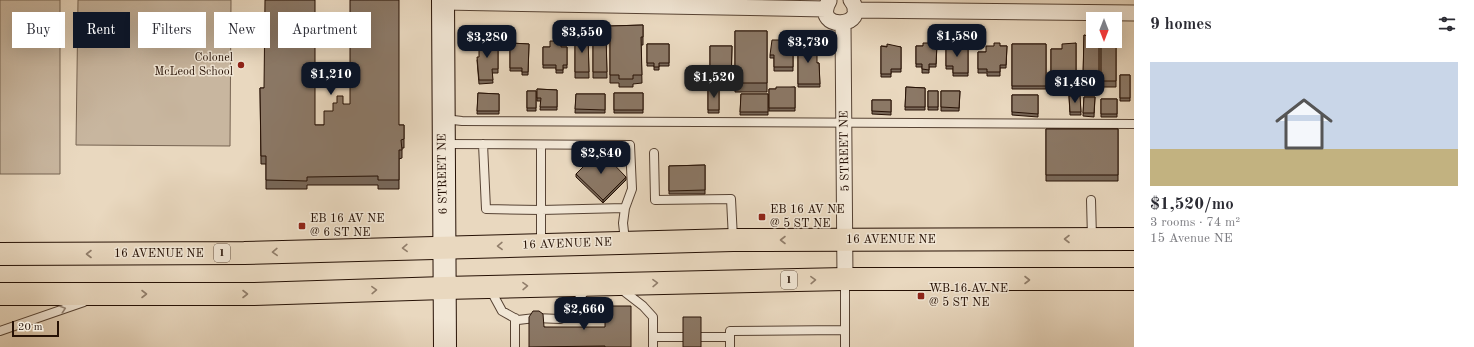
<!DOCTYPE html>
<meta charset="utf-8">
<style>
body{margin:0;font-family:"Old Standard TT",serif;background:#f7f7f7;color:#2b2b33;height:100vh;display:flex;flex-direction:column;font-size:15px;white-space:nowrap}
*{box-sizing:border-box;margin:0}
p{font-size:13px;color:#7c7c81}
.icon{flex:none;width:22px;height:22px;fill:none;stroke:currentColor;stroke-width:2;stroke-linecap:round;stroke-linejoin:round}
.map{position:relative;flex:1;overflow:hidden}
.side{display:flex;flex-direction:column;background:#fff;width:340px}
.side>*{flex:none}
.guide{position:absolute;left:12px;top:12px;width:380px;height:36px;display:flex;gap:8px}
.needle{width:26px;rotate:180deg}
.controls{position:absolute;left:1086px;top:12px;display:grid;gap:8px}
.controls a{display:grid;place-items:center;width:36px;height:36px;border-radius:0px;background:#fff;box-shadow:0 4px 16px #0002;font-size:20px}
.scale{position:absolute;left:12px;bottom:10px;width:47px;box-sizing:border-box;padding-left:4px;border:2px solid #261105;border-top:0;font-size:11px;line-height:14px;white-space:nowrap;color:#261105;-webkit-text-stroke:3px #f1e6d5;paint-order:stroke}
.price{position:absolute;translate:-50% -34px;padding:0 9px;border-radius:8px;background:#111827;color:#fff;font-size:13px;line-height:26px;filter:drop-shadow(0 1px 2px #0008)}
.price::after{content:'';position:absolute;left:50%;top:24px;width:12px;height:9px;margin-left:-6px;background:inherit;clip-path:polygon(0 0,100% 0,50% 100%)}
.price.selected{background:#222;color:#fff}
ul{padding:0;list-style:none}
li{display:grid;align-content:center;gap:8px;height:212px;padding:0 16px}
li span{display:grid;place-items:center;height:124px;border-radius:0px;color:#555}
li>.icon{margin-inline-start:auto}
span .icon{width:72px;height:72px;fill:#fffc;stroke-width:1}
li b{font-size:17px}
h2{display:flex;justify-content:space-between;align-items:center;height:48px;padding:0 16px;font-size:17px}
.tag{padding:0 14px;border-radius:0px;background:#fff;box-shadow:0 4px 16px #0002;font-size:14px;line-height:36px}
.tag.selected{background:#111827;color:#fff}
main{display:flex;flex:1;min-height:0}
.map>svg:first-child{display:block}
</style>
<main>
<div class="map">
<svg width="1134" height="347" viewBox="0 0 1134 347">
<rect width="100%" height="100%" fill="#e9d8bf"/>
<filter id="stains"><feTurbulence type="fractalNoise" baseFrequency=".005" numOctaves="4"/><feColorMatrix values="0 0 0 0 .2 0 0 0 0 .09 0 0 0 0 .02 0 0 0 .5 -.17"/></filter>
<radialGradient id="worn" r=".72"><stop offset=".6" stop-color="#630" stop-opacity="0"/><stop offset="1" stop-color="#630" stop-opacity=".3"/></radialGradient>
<path fill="#c8b69f" stroke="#776452" d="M0,0H60V174H0Z
M78,0H231L230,146L76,145Z"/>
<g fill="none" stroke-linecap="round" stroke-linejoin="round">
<defs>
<path id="lane" d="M444,119L462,121L1134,124
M445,144L630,145L632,189L625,208
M483,144L486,209L541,210V145
M654,153L655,200L731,199L733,239
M1091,200L1092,238
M541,245V210L625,208L623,223L625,241
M845,280V347
M490,289L502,311L518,320L535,318L560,319L565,317L588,287
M621,289L643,306L653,317V347
M0,331L84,302
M653,337H683
M701,337H730
M515,347V318
M730,347V331L845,330"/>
<path id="street" d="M829,1C811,32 872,28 851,0
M443,2L826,9
M855,10L1134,13
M843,24L845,279"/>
<path id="secondary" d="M443,0L445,347"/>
<path id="highway" d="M0,254L244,253L733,240L1134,239
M0,294H254L444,288L845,279H1134"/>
</defs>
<use href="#lane" stroke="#574334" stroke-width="10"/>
<use href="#street" stroke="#574334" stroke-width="17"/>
<use href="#secondary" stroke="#261105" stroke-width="24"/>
<use href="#highway" stroke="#261105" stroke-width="24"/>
<use href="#lane" stroke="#f1e6d5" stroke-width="8"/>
<use href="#street" stroke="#f1e6d5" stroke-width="15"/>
<use href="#secondary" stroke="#f1e6d5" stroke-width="22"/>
<use href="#highway" stroke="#e9d8bf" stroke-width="22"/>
</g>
<path fill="#786758" stroke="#261105" d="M643,25V45H641L642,83L633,84V87H619V83H610V26Z
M735,31H767V92H735Z
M575,35H588L589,78H575Z
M593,35H606L607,78H593Z
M1084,35L1099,41V81H1083Z
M1116,36V87H1101V41Z
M793,40V71H774V58H770V55Z
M498,43V73H492L493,83L479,84L477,60L479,57L493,44Z
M510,43L529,44L528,75H522V71H510Z
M798,43L817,63H819L820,87H798Z
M937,43L936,67H929V73H922V67H916V46H923Z
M946,43L961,46H968V76H953V69H946Z
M1076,43V76H1067V80H1051V49H1062Z
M647,44H669V66H659V70H654V66H647Z
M1012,44H1046V89H1012Z
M710,46H732L731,89H719V113H708V88H710Z
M881,46L901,47V72H891V77H881Z
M1000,46H1007L1006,68H1000V76H987V73H978V52H986Z
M543,47H567V68H563V73H556V68H543Z
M1120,75H1130V101H1120Z
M795,87V111H769V89H776Z
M906,87L925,88V110H905Z
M260,88H264L315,125H324L333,111L343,104L399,125H404V148H402V158L399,159V189H378V185H307V189H266V164H261Z
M537,89L557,90V110H540L541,101H537Z
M527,91H536V111H527Z
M928,91H938V110H928Z
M941,91H960L959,111H941Z
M478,93L499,94V114H477Z
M614,93H643V113H614Z
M576,94H605V113H575Z
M741,94H768V115H740Z
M1012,95H1038V117L1012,115Z
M1069,96H1080L1081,115H1070Z
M1084,97H1095L1094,117L1083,116Z
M1101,99H1117V117H1101Z
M872,100H891V115L872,114Z
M1046,129H1118V181H1046Z
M705,165V194H669V166Z
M576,174L626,180L603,203L576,177Z
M544,327L631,347H529Z"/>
<path fill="#615447" stroke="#261105" d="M626,177V180L603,203V200Z"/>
<path fill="#8b7866" stroke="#261105" d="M265,0H315V125H324V111H333V103H337V96H343V104H350V0H399V125H404V139L401,140L402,150H399V180H378V176L307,177V181L266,180V156H261L260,88H264Z
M643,25V37H641L642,75H633V79H619V75H610V26Z
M735,31H767V83H735Z
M575,35H588L589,72H575Z
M593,35H606L607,72H593Z
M1084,35L1093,37V41H1099V75H1083Z
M1115,36H1116V81H1101V41H1115Z
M493,38V44L498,43V69H492L493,80H479L477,57H479V39Z
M772,40H793V67H774V55H770Z
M550,41H561V47H567V65H563V70H556V65H543V47H550Z
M817,42V63H819L820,84H798V43Z
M510,43L529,44L528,72H522V68H510Z
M923,43H937L936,64H929V70L922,69V64H916V46H923Z
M946,43H961V46H968V73H953V66H946Z
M994,43H1000V46H1007L1006,65H1000V72H987V69H978V52H986V46H994Z
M1076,43V73H1067V77H1051V49H1062V44Z
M647,44H669V63H659V67H654V63H647Z
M887,44L901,47V69H891V74H881V46L887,47Z
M1012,44H1046V86H1012Z
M710,46H732L731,86H710Z
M1120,75H1130V98H1120Z
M776,87H795V108H769V89H776Z
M906,87L925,88V107H905Z
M708,88H719V110H708Z
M537,89L557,90V107H540L541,98H537Z
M527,91H536V108H527Z
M928,91H938V107H928Z
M941,91H960L959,108L941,107Z
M478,93L499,94V111H477Z
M614,93H643V110H614Z
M576,94H605V110L575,109Z
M741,94H768V112H740Z
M1012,95H1038V114L1012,112Z
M1069,96H1080L1081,112H1070Z
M1084,97H1095L1094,113H1083Z
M1101,99H1117V114H1101Z
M872,100H891V112L872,111Z
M1046,129H1118V175H1046Z
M600,150L626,177L603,200L576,174Z
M705,165V190L669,191V166Z
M605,306H631V347H605V346L529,347V317L533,311H539L543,314L544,327H605Z
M683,317H701V347H683Z"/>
<defs><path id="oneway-chevron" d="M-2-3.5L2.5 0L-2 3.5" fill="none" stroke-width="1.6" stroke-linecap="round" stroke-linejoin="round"/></defs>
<g stroke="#917e6b">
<use href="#oneway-chevron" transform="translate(1067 239) rotate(180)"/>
<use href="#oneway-chevron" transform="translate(783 240) rotate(180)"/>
<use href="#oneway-chevron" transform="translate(500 246) rotate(179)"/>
<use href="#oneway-chevron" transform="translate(405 248) rotate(178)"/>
<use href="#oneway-chevron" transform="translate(275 252) rotate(178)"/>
<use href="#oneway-chevron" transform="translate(89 254) rotate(-180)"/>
<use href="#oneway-chevron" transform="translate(813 280) rotate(-2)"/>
<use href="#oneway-chevron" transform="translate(1027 280)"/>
<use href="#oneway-chevron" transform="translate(655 283) rotate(-1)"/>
<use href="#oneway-chevron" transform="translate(525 286) rotate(-1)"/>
<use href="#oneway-chevron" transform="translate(374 290) rotate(-2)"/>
<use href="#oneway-chevron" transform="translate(144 294)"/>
<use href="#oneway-chevron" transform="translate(245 294)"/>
</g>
<use stroke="#968677" href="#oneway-chevron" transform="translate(63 309) rotate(-19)"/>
<g fill="#8f2418" stroke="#f1e6d5" stroke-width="1.5">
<circle cx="241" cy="65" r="4"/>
<rect x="758" y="213" width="8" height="8" rx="2"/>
<rect x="298" y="222" width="8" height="8" rx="2"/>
<rect x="917" y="292" width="8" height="8" rx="2"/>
</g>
<g text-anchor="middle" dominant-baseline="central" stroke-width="3" stroke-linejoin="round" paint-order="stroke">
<g fill="#f1e6d5" stroke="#635143" stroke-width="1">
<rect x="214" y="244" width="16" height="18" rx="3"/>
<rect x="781" y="271" width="16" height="18" rx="3"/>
</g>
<g font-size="11" font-weight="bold" fill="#261105">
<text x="222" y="253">1</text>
<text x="789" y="280">1</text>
</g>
<g font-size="12" fill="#261105" stroke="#f1e6d5" text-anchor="start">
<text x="233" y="58" text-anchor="end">Colonel<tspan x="233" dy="14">McLeod School</tspan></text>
<text x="770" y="210">EB 16 AV NE<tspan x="770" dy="14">@ 5 ST NE</tspan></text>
<text x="310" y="219">EB 16 AV NE<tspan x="310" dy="14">@ 6 ST NE</tspan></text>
<text x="929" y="289">WB 16 AV NE<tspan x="929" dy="14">@ 5 ST NE</tspan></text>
</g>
<g font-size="12" fill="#261105" stroke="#f1e6d5">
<text transform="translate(845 151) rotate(-91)">5 STREET NE</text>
<text transform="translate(443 174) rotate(-91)">6 STREET NE</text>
<text x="891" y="240">16 AVENUE NE</text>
<text transform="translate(567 244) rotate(-2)">16 AVENUE NE</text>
<text x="159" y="254">16 AVENUE NE</text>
</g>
</g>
<rect width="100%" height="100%" filter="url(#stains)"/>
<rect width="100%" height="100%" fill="url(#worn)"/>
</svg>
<div class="controls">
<a><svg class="needle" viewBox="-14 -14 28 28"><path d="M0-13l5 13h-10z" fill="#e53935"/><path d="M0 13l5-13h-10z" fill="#7c7c81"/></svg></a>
</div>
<div class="scale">20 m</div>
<b class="price" style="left:582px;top:54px">$3,550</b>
<b class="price" style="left:957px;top:58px">$1,580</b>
<b class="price" style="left:487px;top:59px">$3,280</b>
<b class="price" style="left:808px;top:64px">$3,730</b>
<b class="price" style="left:331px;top:96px">$1,210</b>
<b class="price selected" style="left:714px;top:99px">$1,520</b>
<b class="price" style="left:1075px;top:104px">$1,480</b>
<b class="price" style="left:601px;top:175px">$2,840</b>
<b class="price" style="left:584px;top:331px">$2,660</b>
<div class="guide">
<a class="tag">Buy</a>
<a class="tag selected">Rent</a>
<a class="tag">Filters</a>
<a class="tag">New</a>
<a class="tag">Apartment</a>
</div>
</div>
<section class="side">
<h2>9 homes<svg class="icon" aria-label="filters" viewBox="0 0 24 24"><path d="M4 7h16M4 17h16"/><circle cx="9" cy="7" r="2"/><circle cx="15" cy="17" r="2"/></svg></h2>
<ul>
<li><span style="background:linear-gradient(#c9d6e8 70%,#c2b280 0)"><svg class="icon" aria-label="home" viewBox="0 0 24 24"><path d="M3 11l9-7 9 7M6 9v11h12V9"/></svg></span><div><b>$1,520/mo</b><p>3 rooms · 74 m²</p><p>15 Avenue NE</p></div></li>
</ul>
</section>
</main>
